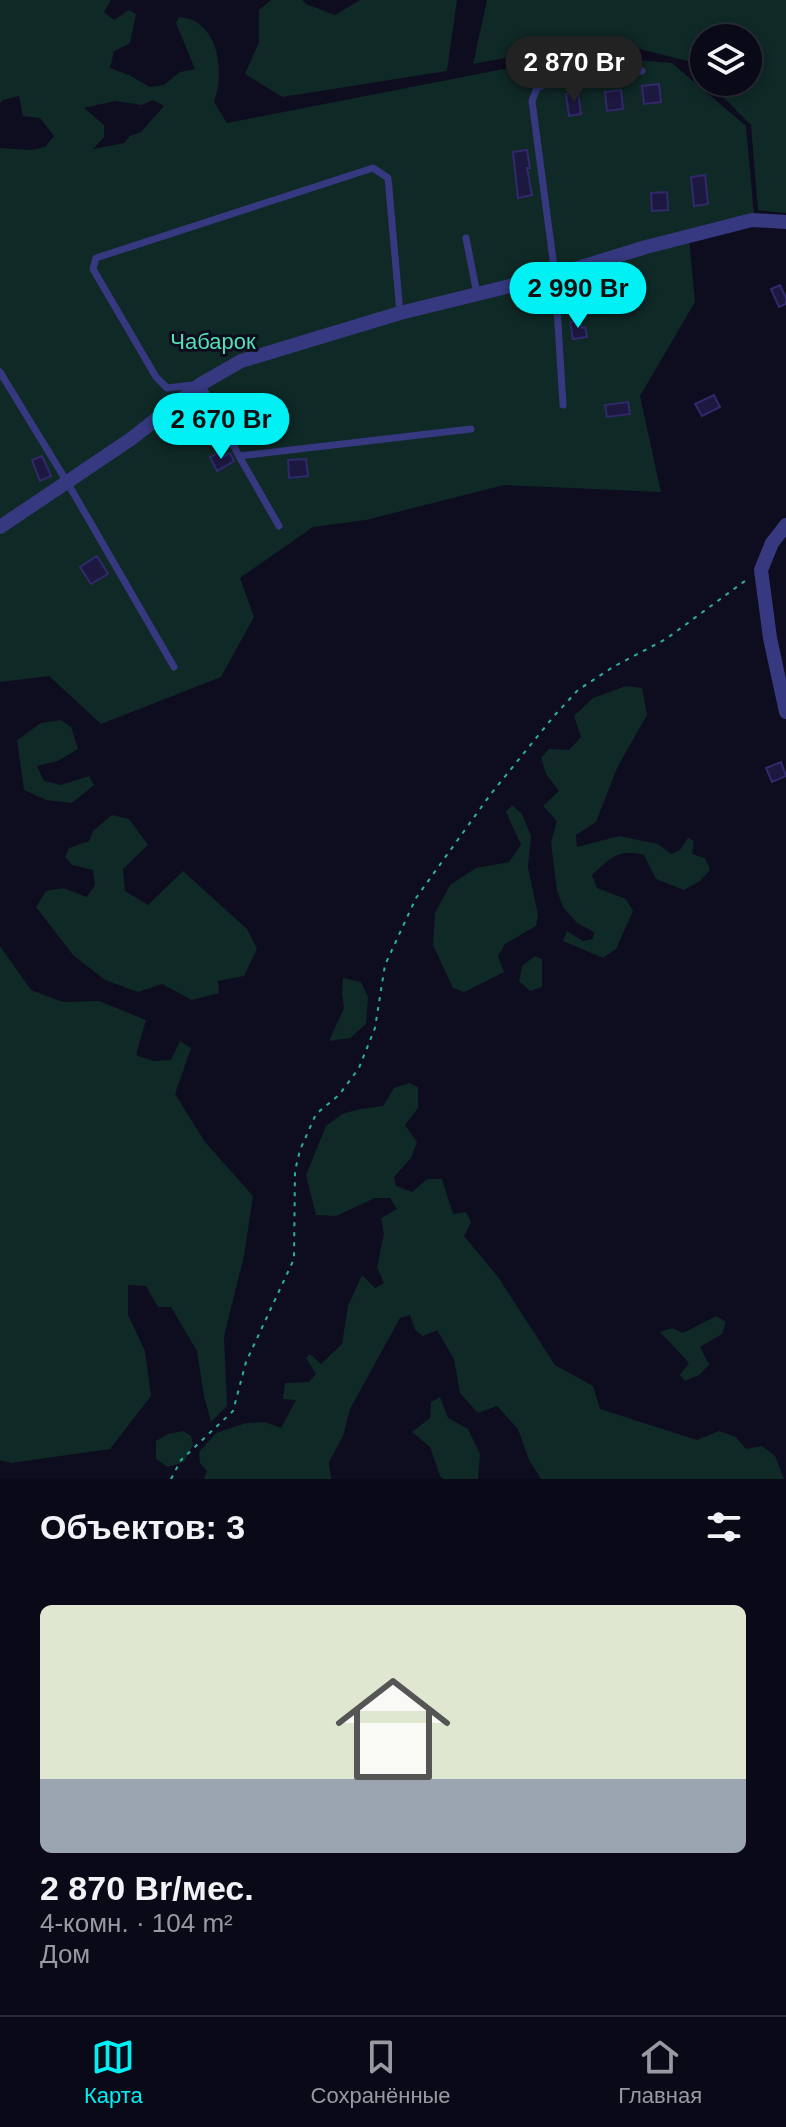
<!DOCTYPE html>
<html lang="ru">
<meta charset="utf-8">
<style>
body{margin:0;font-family:Arial,sans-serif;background:#181724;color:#f1f3f6;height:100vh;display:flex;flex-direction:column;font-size:30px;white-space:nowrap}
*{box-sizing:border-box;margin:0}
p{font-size:26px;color:#999aa1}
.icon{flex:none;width:44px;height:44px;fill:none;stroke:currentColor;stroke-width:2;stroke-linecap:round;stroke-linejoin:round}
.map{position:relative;height:1479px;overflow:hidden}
.details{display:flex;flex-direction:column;background:#0a0917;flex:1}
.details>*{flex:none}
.fabs{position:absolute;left:690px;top:24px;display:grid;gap:16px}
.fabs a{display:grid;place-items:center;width:72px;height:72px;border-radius:50%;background:#0a0917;box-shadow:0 4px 12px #0003,0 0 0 2px #2a2a36;font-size:40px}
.price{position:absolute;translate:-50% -68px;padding:0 18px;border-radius:28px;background:#00f0f4;color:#111;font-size:26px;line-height:52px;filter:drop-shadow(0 2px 4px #0008)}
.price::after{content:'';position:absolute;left:50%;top:48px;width:24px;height:18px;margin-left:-12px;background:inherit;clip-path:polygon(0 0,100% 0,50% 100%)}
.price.current{background:#222;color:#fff}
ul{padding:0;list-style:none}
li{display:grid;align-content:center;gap:16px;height:424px;padding:0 40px}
li span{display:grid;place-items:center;height:248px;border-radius:12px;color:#555}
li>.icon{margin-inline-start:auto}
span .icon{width:144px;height:144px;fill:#fffc;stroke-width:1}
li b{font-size:34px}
h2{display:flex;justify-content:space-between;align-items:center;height:96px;padding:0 40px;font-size:34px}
.tabs{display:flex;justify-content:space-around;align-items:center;height:112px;border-top:2px solid #2a2a36;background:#0a0917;font-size:22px;color:#999aa1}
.tabs a{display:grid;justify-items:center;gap:4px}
.tabs .current{color:#00f0f4}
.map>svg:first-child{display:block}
</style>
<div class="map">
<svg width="786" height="1479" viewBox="0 0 786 1479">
<rect width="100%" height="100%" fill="#0e0c1f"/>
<path fill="#0f2926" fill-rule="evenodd" d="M0,0H111L104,12L114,20L129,10L136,14L130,43L114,51L110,68L129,75L150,87L164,85L180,72L195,69L176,23L179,17C185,18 193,19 198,23C221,40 223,77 214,102L227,123L575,55L672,63L746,126L754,215L688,229L695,302L640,396L661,492L504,485L366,520L313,527L240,578L254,617L221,677L101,724L49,676L0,682V148L31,150L45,147L54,136L40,118L23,116L19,96L3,100L0,103ZM153,100L164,106L141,132L130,136L124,143L93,149L104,137V125L84,108L115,101L142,105Z
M271,0H302L306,4L335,15L360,0H457L447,71L282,97L245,74L259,42V10Z
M487,0H786V213L758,210L751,125L708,82H748V38H704V78L688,61L603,40L473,64Z
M626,686L642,688L647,715L617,768L596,822L576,835L577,847L619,836L658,844L671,854L680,850L688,838L694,841L692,854L705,858L710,870L700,881L684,890L656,879L644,855C619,848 610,858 592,875L597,888L626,899L633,911L616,949L603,958L563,941L567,931L583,941L593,939L594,932L577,923L563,907L557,891L551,842L557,821L543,806L559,791L546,774L541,758L549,749L569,750L581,737L574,716L593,698Z
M61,720L71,727L78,749L58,761L37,766L44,781L61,785L89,776L94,785L72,803L46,800L24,790L17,740L41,723Z
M512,805L522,814L531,836L528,867L538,915L536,926L505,944L498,956L504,972L464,992L453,988L433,945L435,913L450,885L476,868L509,862L521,845L506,812Z
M112,815L129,819L148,845L123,869L125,891L148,905L183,871L247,929L257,949L244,976L218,981L219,993L192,1000L162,984L138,992L105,980L73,955L36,907L46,891L63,888L87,897L95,885L93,870L72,865L65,857L69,848L89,841L93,831Z
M0,946L31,990L63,1002L99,1001L146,1020L136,1055L153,1061L171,1060L180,1041L191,1048L175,1094L205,1142L253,1196L244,1256L224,1336L227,1406L211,1422L204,1396L197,1351L171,1307H158L146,1286L128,1285V1315L145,1351L151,1396L110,1449L11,1463L0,1460Z
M535,956L542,959V987L530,991L519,981L522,966Z
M343,978L361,982L368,997L366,1024L350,1038L329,1041L344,1008L342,994Z
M409,1083L418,1087V1108L405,1125L417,1142L411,1158L394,1177L396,1186L412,1192L427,1179H442L453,1214L466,1212L471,1222L464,1236L498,1277L555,1365L593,1386L600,1409L697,1440L719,1431L736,1437L746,1449L762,1446L775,1456L784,1479H541L529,1460L518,1429L497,1406L478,1413L460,1393L454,1359L437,1330L423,1336L415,1330L410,1315L400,1318L350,1409L343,1436L329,1462L331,1479H204L207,1471L200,1463L199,1452L216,1433L246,1423L265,1422L281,1428L296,1400L283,1399L285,1383L309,1382L316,1374L306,1358L310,1354L321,1364L342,1344L348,1306L362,1275L375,1288L384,1283L377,1267L384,1234L381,1218L397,1209L390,1198H375L336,1216L316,1215L306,1175L326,1126L342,1114L360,1109L383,1106L394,1088Z
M716,1316L726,1322L722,1334L700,1347L709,1365L699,1375L685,1381L680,1375L689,1363L660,1332L672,1328L683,1333Z
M440,1397L448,1418L468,1429L480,1454L478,1479H444L440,1476L430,1447L412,1432L430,1418L431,1402Z
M183,1431L191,1436L193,1445L184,1462L168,1467L156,1459V1441L168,1434Z"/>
<path fill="#1d1840" stroke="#31296c" stroke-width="2" d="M659,84L661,102L644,104L642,86Z
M621,90L623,109L607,111L605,92Z
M578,92L581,114L569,116L566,94Z
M527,150L530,168H527L532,195L518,198L513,152Z
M705,175L708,204L694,206L691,177Z
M667,192L668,210L652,211L651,193Z
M780,285L786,298V304L779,307L771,289Z
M580,321L581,328L585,327L587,337L573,339L570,322Z
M714,395L720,407L702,416L695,404Z
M628,402L630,414L607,417L605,405Z
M220,452L223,457L230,453L234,461L217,471L210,457Z
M42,456L51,476L40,481L32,460Z
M306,459L308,476L289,478L288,460Z
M97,556L108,574L91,584L80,567Z
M781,762L786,776L772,782L766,768Z"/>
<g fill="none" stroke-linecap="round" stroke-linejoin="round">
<path stroke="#2bb19e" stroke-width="2" stroke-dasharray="4 6" stroke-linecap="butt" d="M171,1479L181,1460L233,1411L246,1362L294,1259L295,1171L300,1150L316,1114L339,1095L359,1068L375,1028L385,965L416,898L490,795L554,716L578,690L613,667L666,639L749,578"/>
<path stroke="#36397f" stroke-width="7" d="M466,238L477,294
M400,313L388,178L373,168L96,258L93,269L156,377L167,388L201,384L239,456L471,429
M0,372L67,482L174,667
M563,405L555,275L532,101L537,88L552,81L642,71
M239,456L279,526"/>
<path stroke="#36397f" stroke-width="14" d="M786,525L772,543L761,570L770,638L786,712
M0,527L131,439L201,384L241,361L400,313L555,275L646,247L752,220L786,222"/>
</g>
<g text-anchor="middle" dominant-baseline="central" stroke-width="6" stroke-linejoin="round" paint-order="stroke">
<g font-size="22" fill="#55e0b2" stroke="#0e0c1f">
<text x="213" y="341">Чабарок</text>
</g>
</g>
</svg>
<div class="fabs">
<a><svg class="icon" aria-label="layers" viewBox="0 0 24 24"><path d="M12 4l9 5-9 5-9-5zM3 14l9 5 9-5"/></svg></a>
</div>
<b class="price current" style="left:574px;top:104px">2 870 Br</b>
<b class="price" style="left:578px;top:330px">2 990 Br</b>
<b class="price" style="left:221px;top:461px">2 670 Br</b>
</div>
<section class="details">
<h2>Объектов: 3<svg class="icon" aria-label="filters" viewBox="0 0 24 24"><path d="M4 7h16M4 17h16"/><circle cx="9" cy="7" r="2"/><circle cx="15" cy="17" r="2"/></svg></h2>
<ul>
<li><span style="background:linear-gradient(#dfe7d0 70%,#9aa5b1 0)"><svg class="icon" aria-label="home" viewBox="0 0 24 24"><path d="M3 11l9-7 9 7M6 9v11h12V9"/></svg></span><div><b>2 870 Br/мес.</b><p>4-комн. · 104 m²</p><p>Дом</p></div></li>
</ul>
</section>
<nav class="tabs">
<a class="current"><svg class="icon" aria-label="map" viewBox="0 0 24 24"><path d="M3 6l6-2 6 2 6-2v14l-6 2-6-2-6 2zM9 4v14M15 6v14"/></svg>Карта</a>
<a><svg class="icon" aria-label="saved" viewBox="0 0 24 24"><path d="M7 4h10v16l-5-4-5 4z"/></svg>Сохранённые</a>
<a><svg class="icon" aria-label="home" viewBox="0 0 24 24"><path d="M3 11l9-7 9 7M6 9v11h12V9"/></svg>Главная</a>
</nav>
